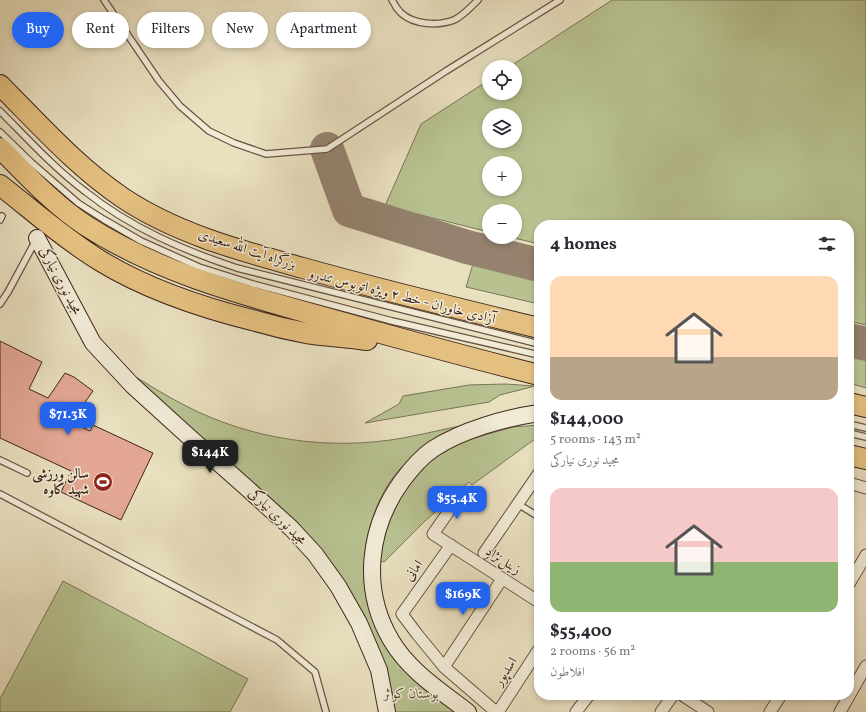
<!DOCTYPE html>
<meta charset="utf-8">
<style>
body{margin:0;font-family:Vollkorn,Amiri,serif;background:#f2f2f3;color:#2b2b33;height:100vh;display:flex;flex-direction:column;font-size:15px;white-space:nowrap}
*{box-sizing:border-box;margin:0}
p{font-size:13px;color:#7c7c81}
.icon{flex:none;width:22px;height:22px;fill:none;stroke:currentColor;stroke-width:2;stroke-linecap:round;stroke-linejoin:round}
.map{position:relative;flex:1;overflow:hidden}
.sheet{position:absolute;left:534px;top:220px;width:320px;height:480px;display:flex;flex-direction:column;background:#fff;border-radius:16px;box-shadow:0 2px 6px #0003}
.sheet>*{flex:none}
.hud{position:absolute;left:12px;top:12px;width:380px;height:36px;display:flex;gap:8px}
.controls{position:absolute;left:482px;top:60px;display:grid;gap:8px}
.controls a{display:grid;place-items:center;width:40px;height:40px;border-radius:50%;background:#fff;box-shadow:0 2px 6px #0003;font-size:20px}
.price{position:absolute;translate:-50% -34px;padding:0 9px;border-radius:8px;background:#2563eb;color:#fff;font-size:13px;line-height:26px;filter:drop-shadow(0 1px 2px #0008)}
.price::after{content:'';position:absolute;left:50%;top:24px;width:12px;height:9px;margin-left:-6px;background:inherit;clip-path:polygon(0 0,100% 0,50% 100%)}
.price.current{background:#222;color:#fff}
ul{padding:0;list-style:none}
li{display:grid;align-content:center;gap:8px;height:212px;padding:0 16px}
li span{display:grid;place-items:center;height:124px;border-radius:12px;color:#555}
li>.icon{margin-inline-start:auto}
span .icon{width:72px;height:72px;fill:#fffc;stroke-width:1}
li b{font-size:17px}
h2{display:flex;justify-content:space-between;align-items:center;height:48px;padding:0 16px;font-size:17px}
.chip{padding:0 14px;border-radius:18px;background:#fff;box-shadow:0 2px 6px #0003;font-size:14px;line-height:36px}
.chip.current{background:#2563eb;color:#fff}
.map>svg:first-child{display:block}
</style>
<div class="map">
<svg width="866" height="712" viewBox="0 0 866 712">
<rect width="100%" height="100%" fill="#e9e0c0"/>
<filter id="stains"><feTurbulence type="fractalNoise" baseFrequency=".005" numOctaves="4"/><feColorMatrix values="0 0 0 0 .2 0 0 0 0 .09 0 0 0 0 .02 0 0 0 .5 -.17"/></filter>
<radialGradient id="worn" r=".72"><stop offset=".6" stop-color="#630" stop-opacity="0"/><stop offset="1" stop-color="#630" stop-opacity=".3"/></radialGradient>
<path fill="#b8c291" stroke="#7b7456" fill-rule="evenodd" d="M612,0H866V325L849,321V225H539V244L510,237H515V211H489V232L385,206L421,124L489,80V93H515V67H509ZM489,115H515V141H489ZM489,163H515V189H489Z
M476,254L539,270V304L466,287Z
M849,350L866,354V388L849,383Z
M126,371C146,383 166,396 186,406C252,440 330,451 403,438C424,434 445,429 465,425C443,438 418,449 400,469C369,503 356,565 371,609C373,614 374,621 377,626C383,635 394,644 402,652C421,672 440,692 459,712H395L387,675L283,510Z
M505,384L535,386L500,395L489,402L365,423L399,404L403,396L469,385Z
M539,425V436L472,485L469,482L425,521L384,562L378,560L392,506L414,474L432,456L453,444L513,427Z
M63,581L248,679L230,712H0V699Z"/>
<g fill="none" stroke-linecap="round" stroke-linejoin="round">
<path stroke="#94826e" stroke-width="34" d="M327,149L349,210L467,247L539,265
M849,340L866,344"/>
</g>
<path fill="#e3a794" stroke="#3e251b" d="M0,341L42,362L29,389L48,398L65,373L74,377L93,391L71,422L90,431L93,425L153,453L121,520L61,492L71,471L0,438Z"/>
<g fill="none" stroke-linecap="round" stroke-linejoin="round">
<defs>
<path id="lane" d="M104,0L159,81L180,106L209,131L234,143L266,154L327,149L446,71L560,0
M392,0C394,4 397,9 401,13C414,25 438,26 454,20C463,16 471,7 478,0
M0,111C28,139 54,168 86,192C131,228 183,250 237,268L539,344
M0,132L32,163L78,203L103,219L141,241L199,267L253,284L392,321L539,355
M0,220L2,216
M0,304L8,292L36,240
M849,424L866,428
M849,433L866,437
M0,460L27,473
M0,494L277,640L315,672L326,712
M518,504L539,517"/>
<path id="street" d="M849,483L866,488
M460,495L433,534L539,602
M451,545L402,614L417,634L444,667L496,712
M484,553L539,473
M849,584L866,555
M444,667L502,579
M682,695L708,712
M498,712L539,649
M576,712L589,695
M661,712L673,695
M770,712L781,695
M840,712L866,666"/>
<path id="secondary" d="M37,238L93,343L132,385L187,435L248,489L291,528L315,554L338,586L359,623L379,670L387,712
M468,712C441,691 409,671 391,640C361,589 368,528 402,481C411,469 421,457 433,449C462,430 505,418 539,413"/>
<path id="highway" d="M0,85C39,124 77,167 123,198C177,234 242,251 303,268C381,290 460,309 539,328
M0,148C26,174 54,205 85,225C154,270 233,292 312,314C387,335 463,356 539,375
M0,185C32,210 63,238 99,260C146,289 203,308 256,321C273,326 290,330 306,333C326,336 347,337 367,340
M849,403L866,407
M849,455L866,459"/>
</defs>
<use href="#lane" stroke="#695444" stroke-width="8"/>
<use href="#street" stroke="#695444" stroke-width="13"/>
<use href="#secondary" stroke="#3e251b" stroke-width="18"/>
<use href="#highway" stroke="#3e251b" stroke-width="22"/>
<use href="#lane" stroke="#f1ebd6" stroke-width="5.5"/>
<use href="#street" stroke="#f1ebd6" stroke-width="11"/>
<use href="#secondary" stroke="#f1ebd6" stroke-width="16"/>
<use href="#highway" stroke="#e4c080" stroke-width="20"/>
</g>
<defs>
<symbol id="stadium-disc" viewBox="-11 -11 22 22"><circle r="9.5" fill="#8f2418" stroke="#f1ebd6"/><path d="M0-5a6.5 5 0 1 0 0 10a6.5 5 0 1 0 0-10ZM-3.5-1.8h7v3.6h-7Z" fill="#fff"/></symbol>
</defs>
<g fill-rule="evenodd">
<use href="#stadium-disc" x="92" y="471" width="22" height="22"/>
</g>
<g text-anchor="middle" dominant-baseline="central" stroke-width="3" stroke-linejoin="round" paint-order="stroke">
<g font-size="14" fill="#3e251b" stroke="#f1ebd6">
<text transform="translate(247 250) rotate(18)">بزرگراه آیت الله سعیدی</text>
<text transform="translate(60 281) rotate(62)">مجید نوری نیارکی</text>
<text transform="translate(402 297) rotate(14)">آزادی خاوران - خط ۲ ویژه اتوبوس تندرو</text>
<text transform="translate(277 517) rotate(44)">مجید نوری نیارکی</text>
<text transform="translate(503 561) rotate(33)">زینل‌نژاد</text>
<text transform="translate(414 571) rotate(-55)">امانی</text>
<text transform="translate(506 672) rotate(-57)">اسدپور</text>
</g>
<g font-size="14" font-weight="bold" fill="#3e251b" stroke="#f1ebd6" text-anchor="end">
<text x="89" y="474">سالن ورزشی<tspan x="89" dy="16">شهید کاوه</tspan></text>
</g>
<g font-size="14" font-style="italic" fill="#5c4c38" stroke="#f1ebd6">
<text x="411" y="694">بوستان کوثر</text>
</g>
</g>
<rect width="100%" height="100%" filter="url(#stains)"/>
<rect width="100%" height="100%" fill="url(#worn)"/>
</svg>
<div class="controls">
<a><svg class="icon" aria-label="locate" viewBox="0 0 24 24"><circle cx="12" cy="12" r="6"/><path d="M12 2v4M12 18v4M2 12h4M18 12h4"/></svg></a>
<a><svg class="icon" aria-label="layers" viewBox="0 0 24 24"><path d="M12 4l9 5-9 5-9-5zM3 14l9 5 9-5"/></svg></a>
<a>+</a>
<a>−</a>
</div>
<b class="price" style="left:68px;top:436px">$71.3K</b>
<b class="price current" style="left:210px;top:474px">$144K</b>
<b class="price" style="left:457px;top:520px">$55.4K</b>
<b class="price" style="left:463px;top:616px">$169K</b>
<div class="hud">
<a class="chip current">Buy</a>
<a class="chip">Rent</a>
<a class="chip">Filters</a>
<a class="chip">New</a>
<a class="chip">Apartment</a>
</div>
<section class="sheet">
<h2>4 homes<svg class="icon" aria-label="filters" viewBox="0 0 24 24"><path d="M4 7h16M4 17h16"/><circle cx="9" cy="7" r="2"/><circle cx="15" cy="17" r="2"/></svg></h2>
<ul>
<li><span style="background:linear-gradient(#ffd9b3 65%,#b9a48a 0)"><svg class="icon" aria-label="home" viewBox="0 0 24 24"><path d="M3 11l9-7 9 7M6 9v11h12V9"/></svg></span><div><b>$144,000</b><p>5 rooms · 143 m²</p><p>مجید نوری نیارکی</p></div></li>
<li><span style="background:linear-gradient(#f6c9c9 60%,#8fb573 0)"><svg class="icon" aria-label="home" viewBox="0 0 24 24"><path d="M3 11l9-7 9 7M6 9v11h12V9"/></svg></span><div><b>$55,400</b><p>2 rooms · 56 m²</p><p>افلاطون</p></div></li>
</ul>
</section>
</div>
